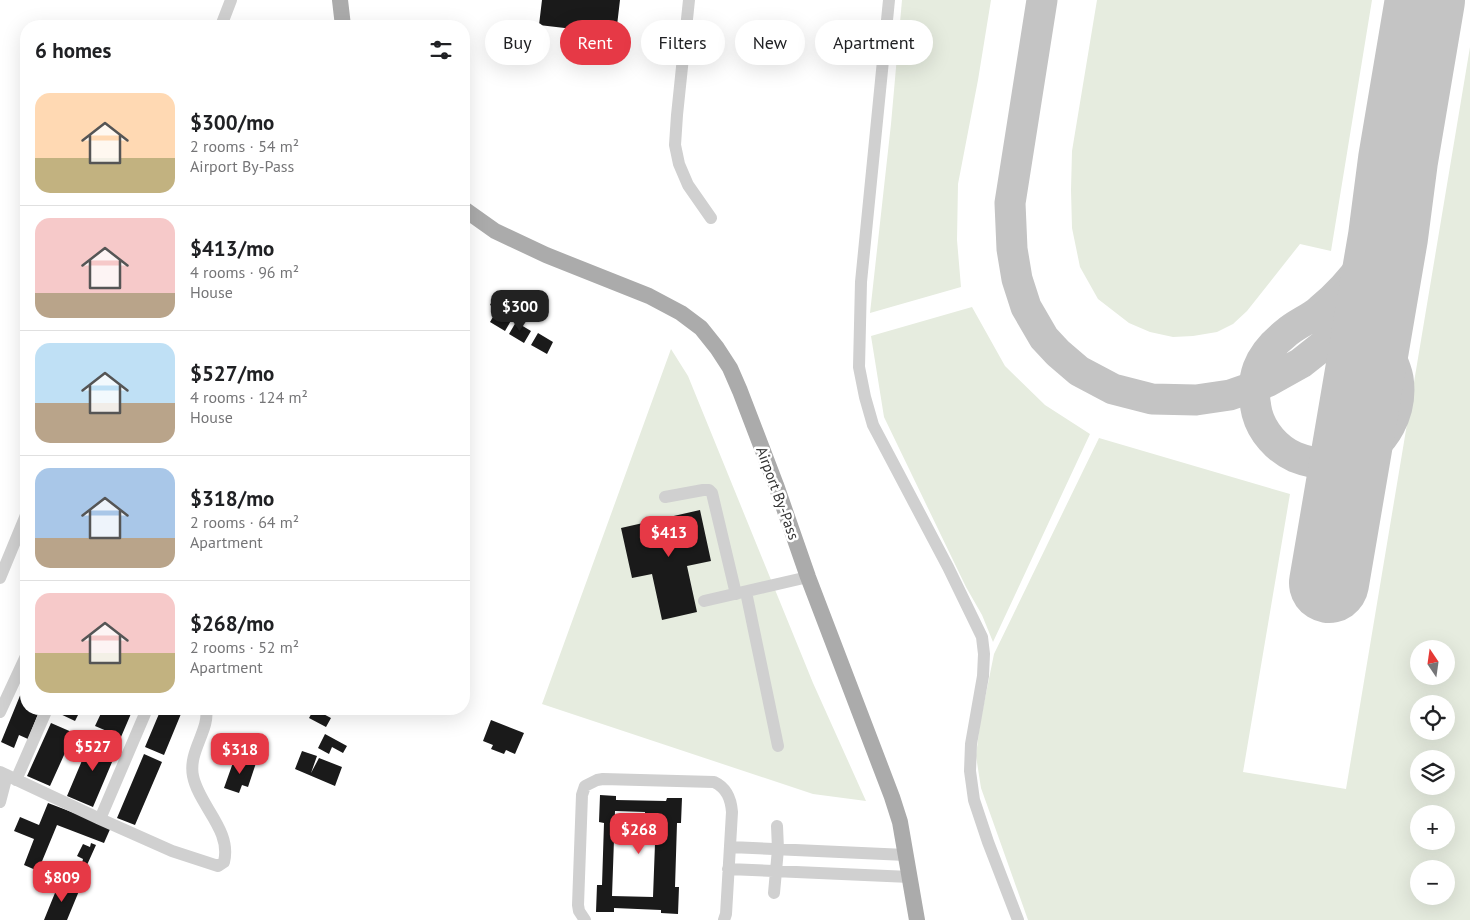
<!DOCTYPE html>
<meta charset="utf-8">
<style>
body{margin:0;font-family:"PT Sans",sans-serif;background:#f2f2f2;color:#202124;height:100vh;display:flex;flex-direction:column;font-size:19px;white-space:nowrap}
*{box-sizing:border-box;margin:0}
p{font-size:16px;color:#757577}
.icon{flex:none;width:28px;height:28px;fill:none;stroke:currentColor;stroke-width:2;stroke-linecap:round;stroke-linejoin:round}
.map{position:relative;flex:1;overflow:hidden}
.details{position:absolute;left:20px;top:20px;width:450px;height:695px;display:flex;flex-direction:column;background:#fff;border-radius:20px;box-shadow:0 5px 20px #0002}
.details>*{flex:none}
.guide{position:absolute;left:485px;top:20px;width:475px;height:45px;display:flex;gap:10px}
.needle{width:32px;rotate:347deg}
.controls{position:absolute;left:1410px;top:640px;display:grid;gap:10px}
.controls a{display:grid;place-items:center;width:45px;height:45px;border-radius:50%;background:#fff;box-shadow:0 5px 20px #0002;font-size:25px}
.price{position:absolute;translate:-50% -42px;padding:0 11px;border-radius:10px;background:#e63946;color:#fff;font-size:16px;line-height:32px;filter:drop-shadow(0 1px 2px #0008)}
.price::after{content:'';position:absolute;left:50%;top:30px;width:15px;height:11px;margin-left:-8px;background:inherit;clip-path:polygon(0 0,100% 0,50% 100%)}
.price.selected{background:#222;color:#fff}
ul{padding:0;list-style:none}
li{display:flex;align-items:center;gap:15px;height:125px;padding:0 15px}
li+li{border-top:1px solid #e0e0e0}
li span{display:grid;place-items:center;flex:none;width:140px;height:100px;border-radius:15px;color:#555}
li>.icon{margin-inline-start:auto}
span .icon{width:60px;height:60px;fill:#fffc;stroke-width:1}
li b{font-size:21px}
h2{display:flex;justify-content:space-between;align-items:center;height:60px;padding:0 15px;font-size:21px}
.pill{padding:0 18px;border-radius:22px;background:#fff;box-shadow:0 5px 20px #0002;font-size:18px;line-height:45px}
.pill.selected{background:#e63946;color:#fff}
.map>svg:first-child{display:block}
</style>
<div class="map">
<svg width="1470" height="920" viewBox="0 0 1470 920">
<rect width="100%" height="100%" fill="#fff"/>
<path fill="#e6ecdf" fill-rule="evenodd" d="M902,0H991L978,80L958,184L957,240L961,287L870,313L891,124Z
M1097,0H1372L1331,251L1300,244L1247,311L1233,324L1217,332L1193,336L1173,337L1150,332L1129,323L1098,299L1080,267L1072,228L1071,190L1072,151Z
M1470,47V920H1028L981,788L976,756L980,723L994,654L1099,438L1290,494L1243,772L1346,789ZM1419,649H1446V676H1419ZM1419,704H1446V731H1419ZM1419,759H1446V786H1419ZM1419,814H1446V841H1419ZM1419,869H1446V896H1419Z
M972,307L1005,366L1045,405L1090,434L993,642L982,615L966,587L884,417L871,336Z
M671,349L688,376L813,683L866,801L813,794L542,704Z"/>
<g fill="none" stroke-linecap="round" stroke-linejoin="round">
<path stroke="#c4c4c4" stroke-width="31" d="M1042,0L1010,203L1012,249L1017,279L1026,307L1044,338L1058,353L1079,371L1113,389L1152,399L1196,400L1230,395L1267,382L1301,363L1325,344L1340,330L1355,310L1370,283L1388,237
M1381,282C1381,303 1380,326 1386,346C1390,357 1396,366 1398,378C1403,410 1386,447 1354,457C1331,464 1318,466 1295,457C1277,449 1262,432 1257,413C1249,378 1258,355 1286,333C1296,324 1310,319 1320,310C1338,295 1353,279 1366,259C1386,229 1392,194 1398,160"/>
<path stroke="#c4c4c4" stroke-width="80" d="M1329,583L1388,237L1398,160L1425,0"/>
</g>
<path fill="#1a1a1a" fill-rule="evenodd" d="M542,0H620L616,34L539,25Z
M497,291L516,300L509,315L490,305Z
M497,310L512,319L505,331L490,322Z
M516,322L531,331L524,343L509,334Z
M538,333L553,342L547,354L531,345Z
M700,510L711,561L687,566L697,612L662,620L652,574L632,578L621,528Z
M26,681V709H40L28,739L19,735L14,748L1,742Z
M58,709H81L75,721L56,712Z
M103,709H133L121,737L95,726Z
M161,709H183L164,755L145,747Z
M314,709L331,718L326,727L309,718Z
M491,720L524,733L515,754L506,750L504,754L491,749L493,745L483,741Z
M51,723L74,733L50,786L27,776Z
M325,734L347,746L343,753L332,747L329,754L318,748Z
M92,737L118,748L93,807L67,796Z
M302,751L317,756L311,773L319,758L342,767L335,786L295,769Z
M144,754L162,762L135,825L117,818Z
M235,757L256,763L248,787L242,785L239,793L224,788Z
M600,795L616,796V800L666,801L667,798H682L681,823H677L675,887H679L678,914L661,913V910L614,908V912H596L597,885H602L604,823L599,822ZM615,811L645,812V820L652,821V817H656L653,897L612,896Z
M48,803L111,827L104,843L57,825L38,871L24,865L34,839L14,831L20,817L39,825Z
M91,843L96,845L87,865L89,866L80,885L70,880L79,861L82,863L83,859L77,856L83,844L90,847Z
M59,883L79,891L67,920H44Z"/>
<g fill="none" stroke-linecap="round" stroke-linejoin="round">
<path stroke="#d0d0d0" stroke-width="12" d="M689,0L677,115L675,145L679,164L688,185L711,218
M889,0L861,282L859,367L865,397L873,425L948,567L982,637L984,654L983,676L971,744L970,771L974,800L988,842L1018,920
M221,26L231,0
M665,497L703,490H709L712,493L736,594
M0,578L26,515
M746,592L778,746
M704,601L808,577
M0,712L26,656
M0,772L100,819L172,851L218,866L224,862C232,830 199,806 193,776C188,751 210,730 206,709
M16,780L47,709
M0,802L7,775
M100,819L147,709
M730,847L906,855
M728,869L910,877
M774,893L778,849L777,826
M585,920L579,911L578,905L582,795L585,786L597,780L603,779L714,782C727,788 731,799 732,812L726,914L724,920"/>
<path stroke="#ababab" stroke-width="16" d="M340,0L343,26
M464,209L495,231L546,255L649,296L681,313L701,328L717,348L730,368L740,391L776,485L808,577L892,797L900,822L917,920"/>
</g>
<g text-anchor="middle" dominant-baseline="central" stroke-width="5" stroke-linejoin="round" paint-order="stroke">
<g font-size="15" fill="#333" stroke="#fff">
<text transform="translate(778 493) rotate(70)">Airport By-Pass</text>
</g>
</g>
</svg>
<div class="controls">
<a><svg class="needle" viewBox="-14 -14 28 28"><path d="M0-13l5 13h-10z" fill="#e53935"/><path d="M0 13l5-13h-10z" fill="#757577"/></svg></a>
<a><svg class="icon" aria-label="locate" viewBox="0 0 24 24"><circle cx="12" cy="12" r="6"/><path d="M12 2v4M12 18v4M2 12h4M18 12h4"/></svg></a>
<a><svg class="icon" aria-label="layers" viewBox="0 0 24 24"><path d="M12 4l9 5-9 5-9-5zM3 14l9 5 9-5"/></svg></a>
<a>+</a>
<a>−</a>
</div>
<b class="price selected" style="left:520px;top:332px">$300</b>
<b class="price" style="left:669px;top:558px">$413</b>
<b class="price" style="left:93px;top:772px">$527</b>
<b class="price" style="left:240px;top:775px">$318</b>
<b class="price" style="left:639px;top:855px">$268</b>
<b class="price" style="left:62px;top:903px">$809</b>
<div class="guide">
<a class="pill">Buy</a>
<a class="pill selected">Rent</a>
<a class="pill">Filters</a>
<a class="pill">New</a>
<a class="pill">Apartment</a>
</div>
<section class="details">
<h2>6 homes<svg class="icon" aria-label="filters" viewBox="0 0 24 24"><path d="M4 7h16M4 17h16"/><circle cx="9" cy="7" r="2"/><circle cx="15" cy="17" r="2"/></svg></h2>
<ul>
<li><span style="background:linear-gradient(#ffd9b3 65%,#c2b280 0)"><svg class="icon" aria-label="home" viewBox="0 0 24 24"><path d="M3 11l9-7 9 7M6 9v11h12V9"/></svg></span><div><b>$300/mo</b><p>2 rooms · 54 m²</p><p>Airport By-Pass</p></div></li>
<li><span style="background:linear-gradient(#f6c9c9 75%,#b9a48a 0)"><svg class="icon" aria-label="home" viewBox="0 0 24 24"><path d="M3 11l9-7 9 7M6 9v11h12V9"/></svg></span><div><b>$413/mo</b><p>4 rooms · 96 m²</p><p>House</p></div></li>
<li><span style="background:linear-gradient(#bfe0f5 60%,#b9a48a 0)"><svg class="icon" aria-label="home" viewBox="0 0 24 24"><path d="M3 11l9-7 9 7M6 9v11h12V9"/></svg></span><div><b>$527/mo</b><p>4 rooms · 124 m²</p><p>House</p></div></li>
<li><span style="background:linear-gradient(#a9c7e8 70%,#b9a48a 0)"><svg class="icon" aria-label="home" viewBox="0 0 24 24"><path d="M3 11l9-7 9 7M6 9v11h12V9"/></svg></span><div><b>$318/mo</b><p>2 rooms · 64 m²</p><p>Apartment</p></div></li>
<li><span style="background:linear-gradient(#f6c9c9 60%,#c2b280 0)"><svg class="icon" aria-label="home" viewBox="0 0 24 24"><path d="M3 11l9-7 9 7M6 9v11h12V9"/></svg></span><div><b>$268/mo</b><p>2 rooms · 52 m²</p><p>Apartment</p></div></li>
</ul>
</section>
</div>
